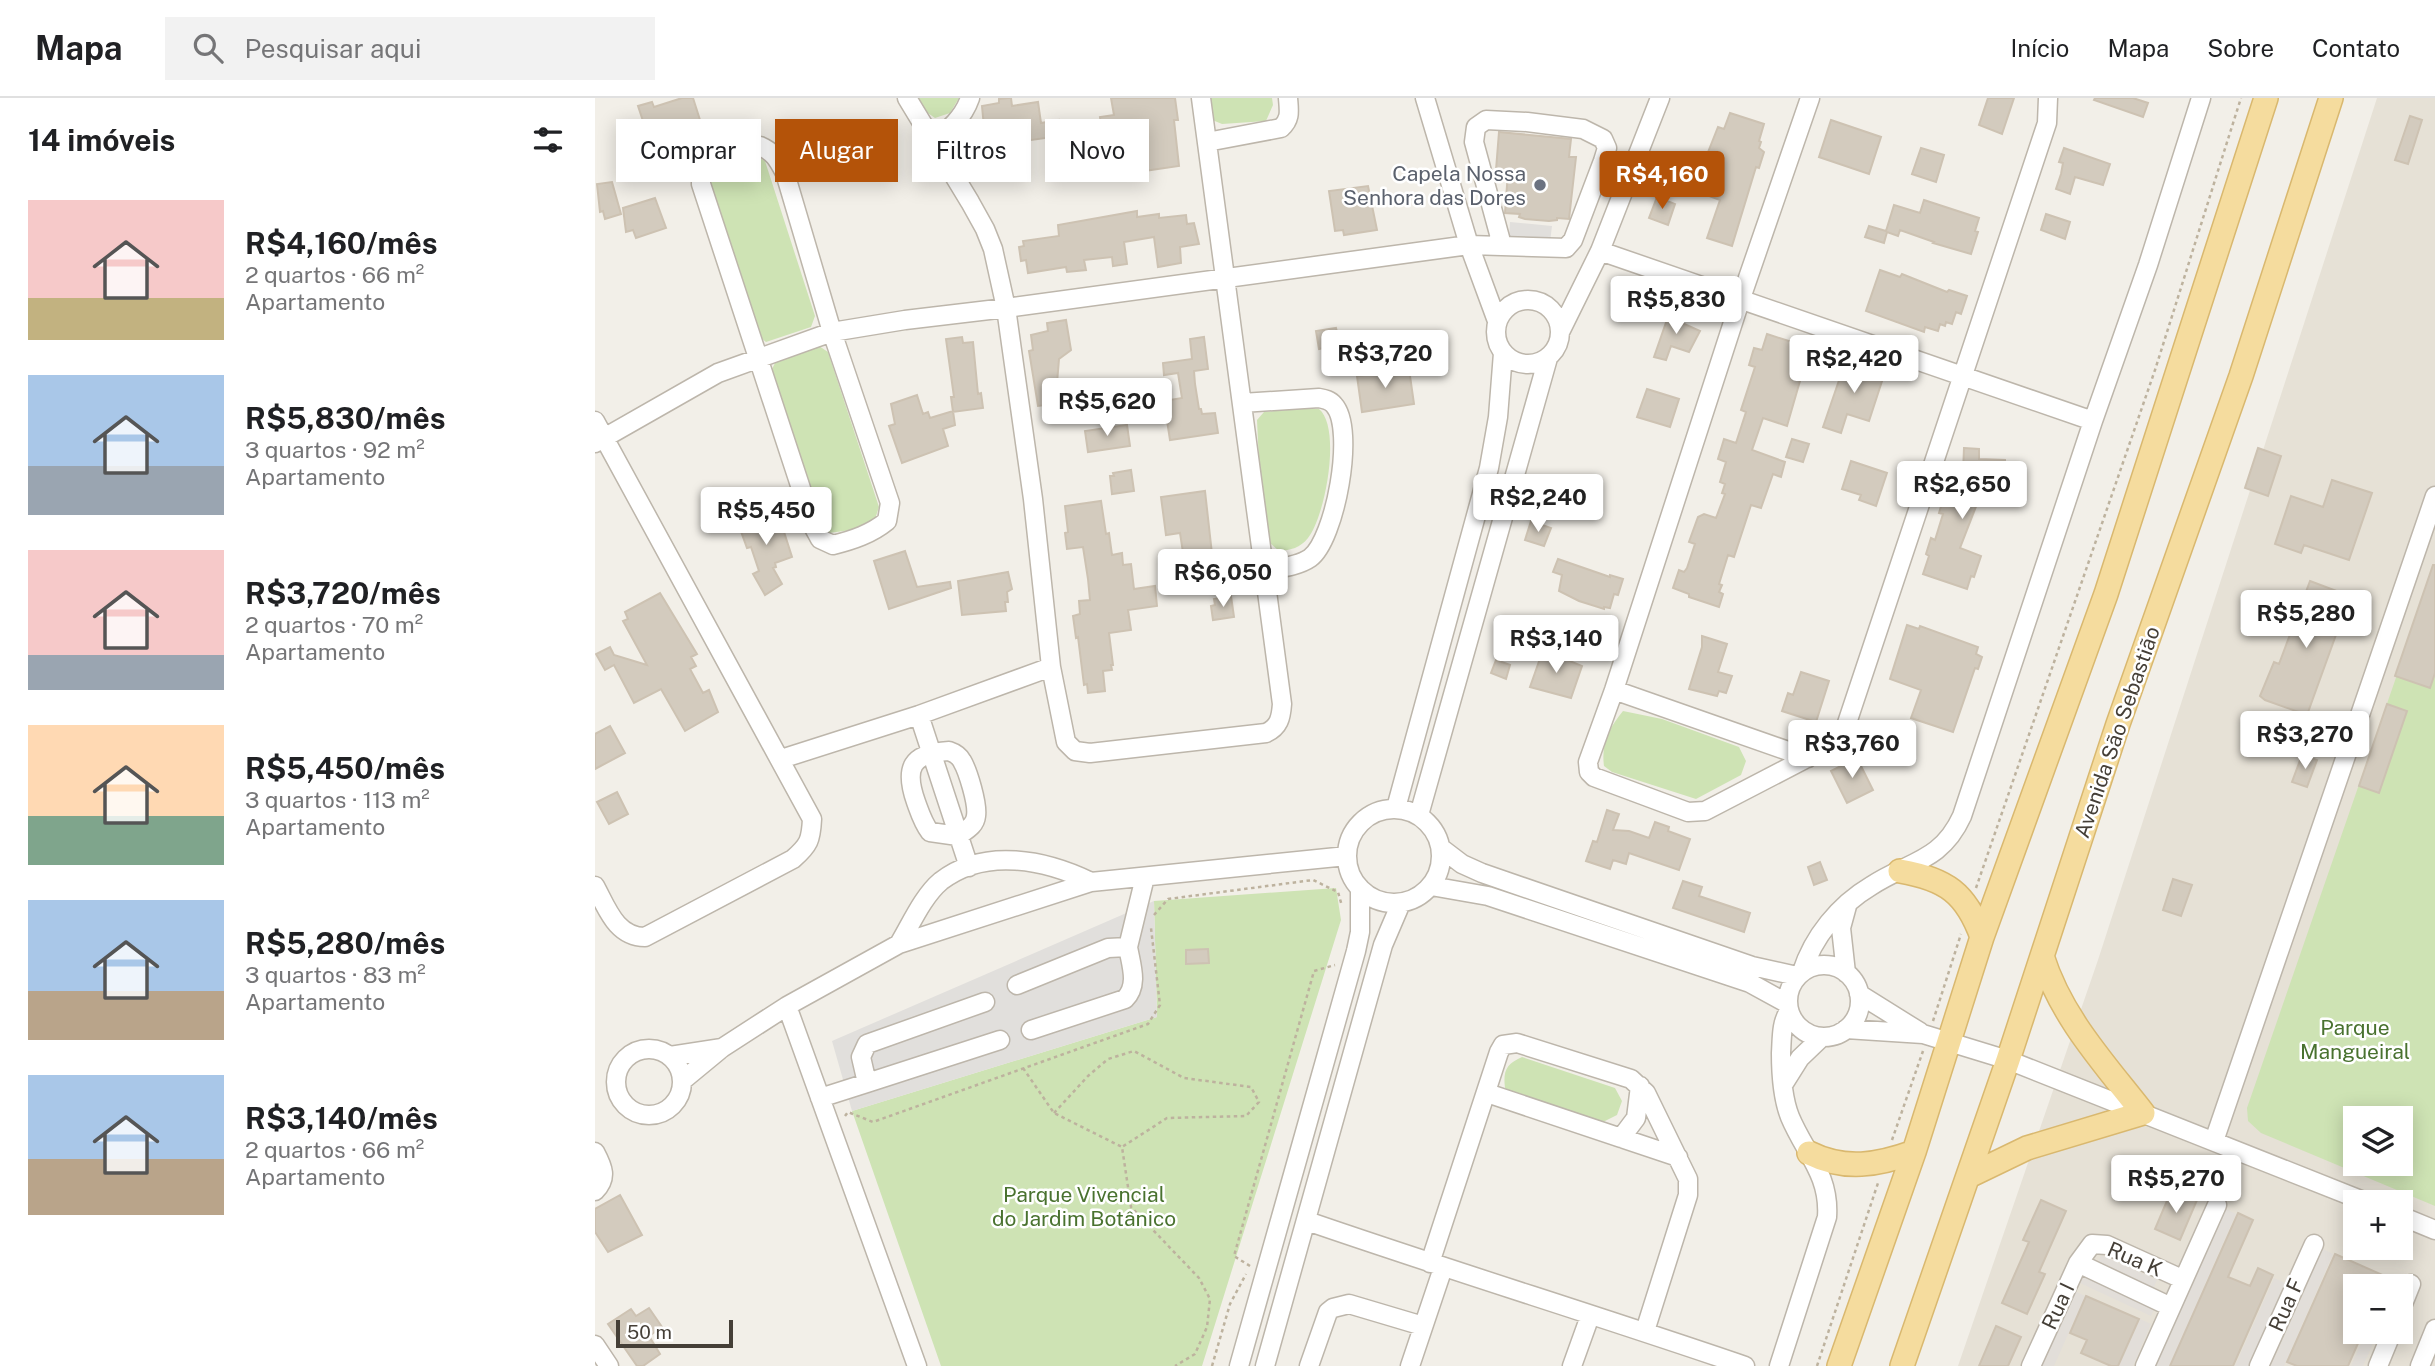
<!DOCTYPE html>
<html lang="pt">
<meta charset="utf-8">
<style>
body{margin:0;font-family:"Public Sans",sans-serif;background:#f2f2f2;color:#202124;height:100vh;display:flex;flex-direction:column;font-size:26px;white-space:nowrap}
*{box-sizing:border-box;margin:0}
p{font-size:23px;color:#757577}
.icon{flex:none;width:38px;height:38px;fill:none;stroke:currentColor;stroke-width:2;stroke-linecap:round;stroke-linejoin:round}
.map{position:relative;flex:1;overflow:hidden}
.panel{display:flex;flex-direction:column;background:#fff;width:595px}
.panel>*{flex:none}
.guide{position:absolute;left:21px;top:21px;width:665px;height:63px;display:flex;gap:14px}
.buttons{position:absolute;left:1748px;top:1008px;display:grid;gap:14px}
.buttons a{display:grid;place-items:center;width:70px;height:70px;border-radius:0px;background:#fff;box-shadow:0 4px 18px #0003;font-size:35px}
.scale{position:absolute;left:21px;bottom:18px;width:117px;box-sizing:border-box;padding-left:7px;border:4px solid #453f37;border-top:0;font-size:19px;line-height:24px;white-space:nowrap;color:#453f37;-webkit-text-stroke:5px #fff;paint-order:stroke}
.price{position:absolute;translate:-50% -60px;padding:0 16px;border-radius:7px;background:#fff;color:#222;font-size:23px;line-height:46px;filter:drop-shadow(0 2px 4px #0008)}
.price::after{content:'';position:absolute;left:50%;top:42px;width:21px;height:16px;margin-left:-10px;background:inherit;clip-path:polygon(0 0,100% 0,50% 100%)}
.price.on{background:#b45309;color:#fff}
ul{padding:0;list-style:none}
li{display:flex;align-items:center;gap:21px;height:175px;padding:0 28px}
li span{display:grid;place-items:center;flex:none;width:196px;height:140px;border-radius:0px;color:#555}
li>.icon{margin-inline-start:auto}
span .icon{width:84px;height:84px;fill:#fffc;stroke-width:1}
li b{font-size:30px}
h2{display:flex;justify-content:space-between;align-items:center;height:84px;padding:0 28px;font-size:30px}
.pill{padding:0 24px;border-radius:0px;background:#fff;box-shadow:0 4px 18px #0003;font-size:24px;line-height:63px}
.pill.on{background:#b45309;color:#fff}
header{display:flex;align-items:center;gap:42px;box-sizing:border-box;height:98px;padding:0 35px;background:#fff;border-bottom:2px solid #e0e0e0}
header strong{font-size:33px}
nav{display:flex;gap:38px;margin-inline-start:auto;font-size:24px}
.search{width:490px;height:63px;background:#f2f2f2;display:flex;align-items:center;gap:18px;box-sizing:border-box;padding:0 24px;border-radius:0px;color:#757577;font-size:26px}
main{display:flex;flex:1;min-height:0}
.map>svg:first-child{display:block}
</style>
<header>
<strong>Mapa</strong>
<div class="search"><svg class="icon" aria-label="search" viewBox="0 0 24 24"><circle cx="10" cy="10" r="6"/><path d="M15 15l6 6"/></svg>Pesquisar aqui</div>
<nav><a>Início</a><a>Mapa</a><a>Sobre</a><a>Contato</a></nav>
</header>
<main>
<section class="panel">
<h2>14 imóveis<svg class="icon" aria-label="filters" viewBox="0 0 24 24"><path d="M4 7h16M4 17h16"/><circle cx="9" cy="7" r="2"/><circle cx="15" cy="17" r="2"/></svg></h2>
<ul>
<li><span style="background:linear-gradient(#f6c9c9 70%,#c2b280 0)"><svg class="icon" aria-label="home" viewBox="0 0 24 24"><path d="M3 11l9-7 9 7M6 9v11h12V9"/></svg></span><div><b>R$4,160/mês</b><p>2 quartos · 66 m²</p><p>Apartamento</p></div></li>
<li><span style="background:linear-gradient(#a9c7e8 65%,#9aa5b1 0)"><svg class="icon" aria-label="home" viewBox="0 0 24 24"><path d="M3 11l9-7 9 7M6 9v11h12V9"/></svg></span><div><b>R$5,830/mês</b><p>3 quartos · 92 m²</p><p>Apartamento</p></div></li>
<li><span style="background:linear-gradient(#f6c9c9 75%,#9aa5b1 0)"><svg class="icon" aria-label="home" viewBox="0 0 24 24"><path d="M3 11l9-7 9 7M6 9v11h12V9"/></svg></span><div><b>R$3,720/mês</b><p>2 quartos · 70 m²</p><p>Apartamento</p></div></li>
<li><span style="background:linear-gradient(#ffd9b3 65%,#7fa58c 0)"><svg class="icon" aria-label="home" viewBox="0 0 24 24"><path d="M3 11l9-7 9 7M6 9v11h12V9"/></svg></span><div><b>R$5,450/mês</b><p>3 quartos · 113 m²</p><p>Apartamento</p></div></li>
<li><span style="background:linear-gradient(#a9c7e8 65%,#b9a48a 0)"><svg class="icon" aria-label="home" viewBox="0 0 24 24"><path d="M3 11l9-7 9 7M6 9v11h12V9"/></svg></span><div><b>R$5,280/mês</b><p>3 quartos · 83 m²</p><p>Apartamento</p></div></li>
<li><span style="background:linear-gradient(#a9c7e8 60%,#b9a48a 0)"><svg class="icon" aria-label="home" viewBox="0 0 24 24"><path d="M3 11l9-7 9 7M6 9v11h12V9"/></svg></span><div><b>R$3,140/mês</b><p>2 quartos · 66 m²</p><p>Apartamento</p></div></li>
</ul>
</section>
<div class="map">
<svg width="1840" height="1268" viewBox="0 0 1840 1268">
<rect width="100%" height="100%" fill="#f2efe8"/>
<path fill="#e6e1d6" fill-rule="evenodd" d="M1782,0H1840V1268H1363L1503,862ZM1760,1020H1806V1066H1760ZM1760,1104H1806V1150H1760ZM1760,1188H1806V1234H1760Z"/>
<path fill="#e2ded9" d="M1631,1111L1641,1116L1574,1268H1561Z
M1728,1151L1738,1156L1689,1268H1676Z
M1506,1157L1562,1182L1557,1193L1502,1168Z
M1489,1174L1561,1207L1556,1218L1485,1185Z
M1679,1180L1690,1185L1653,1268H1640Z
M1480,1193L1490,1198L1459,1268H1446Z
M1545,1221L1556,1226L1538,1268H1524Z
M1771,1234H1783L1768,1268H1756Z"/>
<path fill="#cee3b4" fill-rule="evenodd" d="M320,0H364L355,15L340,20L327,11Z
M611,0H677L678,7L671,23L627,26L615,21Z
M160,57L170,63L220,218L216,229L171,244L161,236L112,81L119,70Z
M224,248L233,254L284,409L280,421L256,432L234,435L224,427L176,273L182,261Z
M713,310L724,311C747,330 730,419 713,440C705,450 696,452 684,453L674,444L665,388L662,322L669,314Z
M1840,467V1108L1666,1035L1653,1023L1652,1010ZM1760,1020H1806V1066H1760Z
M1028,613L1067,621L1144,649L1151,663L1146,677L1101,701L1017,674L1009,668C1006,646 1014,630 1028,613Z
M741,790L746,822L607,1268H346L257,1013L562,919L559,803Z
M927,959L1020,990L1027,1003L1022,1017L1006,1025L918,996L910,990C908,973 911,966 927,959Z"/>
<path fill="#e1dfdc" d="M915,124L957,128L955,144L914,139Z
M559,803L562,919L257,1013L237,943Z"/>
<path fill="#d3cbbe" stroke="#cdc2b2" stroke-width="2" d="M87,0H98L105,22L100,23L104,36L61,51L56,37L53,38L43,8L57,4L59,9Z
M413,0H416L417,8L443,4L446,25L464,22L465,25L472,24L473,37L413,45L410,26L389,29L387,8L404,5V1Z
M516,0H580L583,22H579L584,68L542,74L535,28L507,32L505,19L519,17Z
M1393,0H1419L1407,36L1384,27Z
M1500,0H1538L1553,5L1548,19L1499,2Z
M1135,15L1169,26L1164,43L1166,44L1164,50L1169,54L1164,70L1161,69L1137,148L1112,140L1125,102L1114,98L1121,76L1106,72L1123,29L1129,31Z
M1815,18L1827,22L1813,66L1800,62Z
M1236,22L1286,39L1274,76L1224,59Z
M904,34L976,41L974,59H981L974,121L962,120V122L954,123L930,121L924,119L925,116L910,115L913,74L901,72Z
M1326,50L1349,57L1341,84L1317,76Z
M1469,50L1515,66L1508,87L1480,79L1475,96L1461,91L1466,76L1468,65L1464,64Z
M17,84L26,116L10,121L8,113L5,114L2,86Z
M773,88L782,132L749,137L748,132L740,133L734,93Z
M1062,99L1080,106L1073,127L1054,120Z
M60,100L71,130L41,140L38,132L31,134L28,110Z
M1329,102L1384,120L1380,133L1383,134L1376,156L1338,145L1339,144L1305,132L1303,138L1292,134L1289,145L1270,139L1274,128L1291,133L1299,107L1325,115Z
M542,113V119L564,116V120L591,117L592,126L599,125L604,146L585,149L586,165L563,169L559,139L529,144L532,166L518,168L517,159L489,162L491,172L472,174L471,169L433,175L431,162L426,163L424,149L429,148L428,143L464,138L463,127Z
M1451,116L1475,124L1470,141L1446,132Z
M1285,172L1305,179L1307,176L1352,194L1354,192L1372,198L1366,216L1361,214L1357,226L1351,224L1350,228L1345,226L1343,233L1330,229L1329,234L1271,213Z
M1075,213L1089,218L1087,225L1105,233L1094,254L1076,248L1071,262L1059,259Z
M471,222L476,252L464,261L462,285L480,283L483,303L443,308L434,253L438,252L436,237L453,233L452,225Z
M741,230L746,251L734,253L733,249L724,251L721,233Z
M1172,236L1203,246L1200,255L1206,257L1200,274L1207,276L1192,328L1168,320L1157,352L1190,364L1186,379L1178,376L1166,410L1156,407L1139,459L1133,457L1124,486L1127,487L1124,494L1128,496L1124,509L1094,499V496L1078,490L1084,472L1089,474L1092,470L1100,446L1094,444L1103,419L1109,416L1121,420L1130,396L1127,395L1130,386L1125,384L1131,364L1123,361L1129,341L1141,345L1151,314L1146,312L1160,269L1154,267L1159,250L1167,252Z
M367,239L368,245L378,244L383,296L386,295L388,310L358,314L356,299H359L351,241Z
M609,239L613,271L599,273L600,286L604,311H606L607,316L620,315L623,335L575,342L569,303L587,300L583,275L569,277L568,265L597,261L595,241Z
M1251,262L1290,274L1274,323L1252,316L1246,335L1228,329Z
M814,271L819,306L767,314L762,278Z
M1052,291L1084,301L1075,329L1042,319Z
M322,297L328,316L333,314L335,320L358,313L360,327L348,331L353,348L307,365L294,328L300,326L296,306Z
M532,327L535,348L493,354L490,333Z
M1197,341L1214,346L1208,364L1191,359Z
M1369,350L1384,351V361L1410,362L1409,389H1393L1390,393H1387L1365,450L1386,458L1379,479L1376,478L1372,491L1328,476L1334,458L1331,456L1336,440L1340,442L1348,416L1344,415L1348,402L1353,395L1367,399Z
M1663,350L1686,358L1673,398L1650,390Z
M1256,363L1292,375L1281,408L1264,402L1266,397L1247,391Z
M536,372L539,393L517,396L515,378H519L518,375Z
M948,378L967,384L961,403L942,397Z
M1737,382L1777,395L1754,462L1709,447L1706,455L1680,446L1696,398L1728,409Z
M610,393L619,474L592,480L585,435L571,437L566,399Z
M506,403L511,436L514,435L517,457L527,455L528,467L536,466L539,491L560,488L562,508L533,512L536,532L514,535L518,567H516L517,572L508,573L510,593L493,595L492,586L489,587L483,539L481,540L478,518L485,516L484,503L495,502L493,481L488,449L472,451L470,435L473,434L470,408Z
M182,412L197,459L180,465L181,469L178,470L187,486L170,497L158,476L164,473L156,449L152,450L143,425Z
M936,423L956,430L949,448L930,442Z
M310,453L322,489L355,484L356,490L294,511L279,463Z
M963,461L1015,479V477L1028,481L1023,497L1019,496L1015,510L1009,509V511L984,503L964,493L967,477L958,474Z
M1838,467H1840V575L1835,590L1800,578Z
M413,474L417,491L412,494L413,504H410L411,513L367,517L363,483Z
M1715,483L1755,498L1712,617L1670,602L1665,598L1679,564L1684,566Z
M65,495L102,556L96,559L101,568L95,571L108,595L114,592L123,614L90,633L66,591L39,605L19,567L10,572L1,556L15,549L19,557L52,567L28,523L33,521L30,514Z
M636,498L639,519L618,522L616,508L620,507L619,501Z
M1312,527L1324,531L1325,528L1383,549L1381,556L1387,559L1383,571L1380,570L1358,634L1316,620L1326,592L1295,581Z
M1107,538L1132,546L1123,574L1137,578L1131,595L1124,593L1122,598L1094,591L1107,549Z
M948,552L987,568L976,600L935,589Z
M901,562L915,567L911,581L896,575Z
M1206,574L1234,583L1221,624L1187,613L1193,595L1198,597Z
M1792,606L1812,613L1784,695L1764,688Z
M15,628L30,655L0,671V636Z
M1707,657L1722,662L1712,689L1697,684Z
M1262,660L1278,692L1252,705L1236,673Z
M22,694L33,716L14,726L2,704Z
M1012,712L1024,716L1018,732L1034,733L1054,740L1060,724L1074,729L1073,733L1095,741L1084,772L1034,755L1031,766L1018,762L1015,771L991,763L998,743L1002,744Z
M1225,764L1232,782L1219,787L1213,769Z
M1578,781L1597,787L1586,818L1568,812Z
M1088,783L1107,789L1104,798L1155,815L1149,834L1078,810Z
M613,851L614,865L591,866V852Z
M1577,1091L1602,1102L1585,1142L1560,1131Z
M25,1097L47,1137L13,1154L0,1134V1111Z
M1446,1102L1471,1113L1444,1174L1450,1176L1432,1216L1407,1205L1434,1144L1428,1142Z
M1643,1115L1658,1122L1633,1179L1655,1188L1663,1170L1678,1177L1638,1268H1575Z
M1740,1156L1792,1179L1788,1188H1760V1234H1768L1753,1268H1702L1692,1264Z
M1491,1198L1544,1221L1523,1268H1516L1486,1255L1492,1242L1475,1235Z
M54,1210L67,1229L54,1238L65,1256L48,1268H42L13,1226L36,1211L41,1218Z
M1401,1228L1426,1239L1413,1268H1384Z"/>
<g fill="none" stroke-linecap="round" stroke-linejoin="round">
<defs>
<path id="minor" d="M312,0L375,104L390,131L398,151L411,210L438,401L456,569L471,644L480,653L495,655L671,635C684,629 686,620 687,606L606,0
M830,0L874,147L902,223
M1215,0L1145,203L1019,592L993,664L994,674L999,679L1093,714L1110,713L1237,647L1248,637L1452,25L1453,0
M337,44C354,32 368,20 375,0
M612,44L686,30C696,21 694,13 693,0
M165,48C179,54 183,62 190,75L237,234L295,405L292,423C276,436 258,442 238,447L225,441L219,430L106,86V77L116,64Z
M1005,153L1498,323
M901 234a32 32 0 1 1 64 0a32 32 0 1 1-64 0Z
M966,232L1005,153L1065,0
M647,305L724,300C730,301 735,302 739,307C761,331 740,442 715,460C702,469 682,470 668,473
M0,323L217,721C216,742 214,747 198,761L50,839C21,839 12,810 0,788
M0,345L123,275L237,234L310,222L411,210L874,147L971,150L978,142L1008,63L1012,50L1008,41L988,31L932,24L891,22L881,29L879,44L907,147
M1019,592L1213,660
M324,617L374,769
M354,653C360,655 364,657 367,663C373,673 383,706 381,718C380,728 371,732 363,738L335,734C328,725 325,715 321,704C309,670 316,655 354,653Z
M186,661L324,617L456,569
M801,710L894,370L903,319L908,255
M752 758a47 47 0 1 1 94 0a47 47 0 1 1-94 0Z
M824,717L953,260
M846,750L867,766L887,775L1157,868L1202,878
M836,788L893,798L1155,885L1193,906
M304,846C316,826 328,798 346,783C390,749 451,762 496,784
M533,849L550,779
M1193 903a36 36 0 1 1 72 0a36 36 0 1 1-72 0Z
M1207,874C1218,839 1244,807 1276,788C1314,763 1346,764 1367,718L1498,323L1553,167L1606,0
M1251,875L1246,830L1252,808
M422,887L513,850L533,849C536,867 544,887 530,901L436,932
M1264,896L1325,934
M390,904L272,946L266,959L272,985L405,942
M192,908L322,1268
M1251,931L1328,936L1413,962L1771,1104
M21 984a33 33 0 1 1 66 0a33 33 0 1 1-66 0Z
M75,958L127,950
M87,983L127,950L192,908L304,846L496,784L752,758
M1188,987L1205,960L1227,939
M892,995L1083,1059
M225,1000L272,985
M1026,1040L1041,1020L1045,988
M1619,1043L1840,398
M0,1054C8,1069 13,1080 0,1093
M1806,1118L1840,1132
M712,1123C857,1173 1004,1218 1150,1268
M835,1165L904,954L908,947L922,945L1036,981L1051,995L1093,1081V1097L1050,1233
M1483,1165L1576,1209
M1806,1211L1816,1186
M0,1247L14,1268
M644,1268L761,853L765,834V790
M670,1268L788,847L806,805
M714,1268L733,1214L738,1210L754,1206L828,1228
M815,1268L848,1170
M977,1268L995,1218
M1184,1268L1232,1119C1235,1077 1210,1055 1195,1019C1187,999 1186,976 1186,955C1187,940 1186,925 1194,913
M1436,1268L1483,1165L1497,1146L1512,1147L1587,1181
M1550,1268L1622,1107
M1664,1268L1719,1146
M1783,1268L1797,1234
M1825,1268L1840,1231"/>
<path id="major" d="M1305,773C1351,781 1371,795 1387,839
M1214,1055C1250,1073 1283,1067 1319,1054
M1374,1078L1432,1050L1548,1015C1509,965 1466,919 1447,858
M1244,1268L1319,1054L1387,839L1511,496L1671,0
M1307,1268L1413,962L1523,626L1646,278L1736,0"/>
</defs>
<use href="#minor" stroke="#bdb6ab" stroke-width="21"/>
<use href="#major" stroke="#d9b86f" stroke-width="26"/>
<path stroke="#bdb29e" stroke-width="2.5" stroke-dasharray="3.5 3.5" stroke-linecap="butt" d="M1381,790L1560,272L1646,0
M559,817L573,801L718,782L743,794L747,808
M1338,923L1366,836
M428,970L459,1015L527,1049L536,1109L604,1180L615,1201L612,1229L600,1256L580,1268
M459,1015L493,978L513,961L539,953L589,980L656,989L664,1004L651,1018L572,1020L527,1049
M250,1018L253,1014L278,1024L553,926L565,907L556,830
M1297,1042L1328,953
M655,1168L639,1158L719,873L740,867
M617,1268L635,1206L651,1176
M1222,1268L1283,1085"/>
<use href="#minor" stroke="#fff" stroke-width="18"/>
<use href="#major" stroke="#f5dc9e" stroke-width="23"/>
</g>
<circle fill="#6b7280" stroke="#fff" stroke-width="2.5" cx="945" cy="87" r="7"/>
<g text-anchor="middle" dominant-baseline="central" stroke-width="5" stroke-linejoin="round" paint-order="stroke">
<g font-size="21" fill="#5b616d" stroke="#fff" text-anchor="end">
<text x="931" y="75">Capela Nossa<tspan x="931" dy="24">Senhora das Dores</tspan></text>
</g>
<g font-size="21" fill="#453f37" stroke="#fff">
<text transform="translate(1522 634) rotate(-71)">Avenida São Sebastião</text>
<text transform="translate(1540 1161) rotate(23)">Rua K</text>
<text transform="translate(1691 1207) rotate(-66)">Rua F</text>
<text transform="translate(1463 1208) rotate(-65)">Rua I</text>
</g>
<g font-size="21" fill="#49722f" stroke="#fff">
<text x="1760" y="929">Parque<tspan x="1760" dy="24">Mangueiral</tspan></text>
<text x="489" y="1096">Parque Vivencial<tspan x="489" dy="24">do Jardim Botânico</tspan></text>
</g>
</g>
</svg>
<div class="buttons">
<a><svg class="icon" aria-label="layers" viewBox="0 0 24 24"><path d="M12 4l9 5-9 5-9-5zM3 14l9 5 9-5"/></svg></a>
<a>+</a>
<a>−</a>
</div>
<div class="scale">50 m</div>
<b class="price on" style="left:1067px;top:113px">R$4,160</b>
<b class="price" style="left:1081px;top:238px">R$5,830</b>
<b class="price" style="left:790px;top:292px">R$3,720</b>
<b class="price" style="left:1259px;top:297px">R$2,420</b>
<b class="price" style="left:512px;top:340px">R$5,620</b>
<b class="price" style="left:1367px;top:423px">R$2,650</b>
<b class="price" style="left:943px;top:436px">R$2,240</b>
<b class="price" style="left:171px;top:449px">R$5,450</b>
<b class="price" style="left:628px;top:511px">R$6,050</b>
<b class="price" style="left:1711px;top:552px">R$5,280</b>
<b class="price" style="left:961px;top:577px">R$3,140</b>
<b class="price" style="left:1710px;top:673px">R$3,270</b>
<b class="price" style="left:1257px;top:682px">R$3,760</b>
<b class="price" style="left:1581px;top:1117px">R$5,270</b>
<div class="guide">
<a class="pill">Comprar</a>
<a class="pill on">Alugar</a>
<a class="pill">Filtros</a>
<a class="pill">Novo</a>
</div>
</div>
</main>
